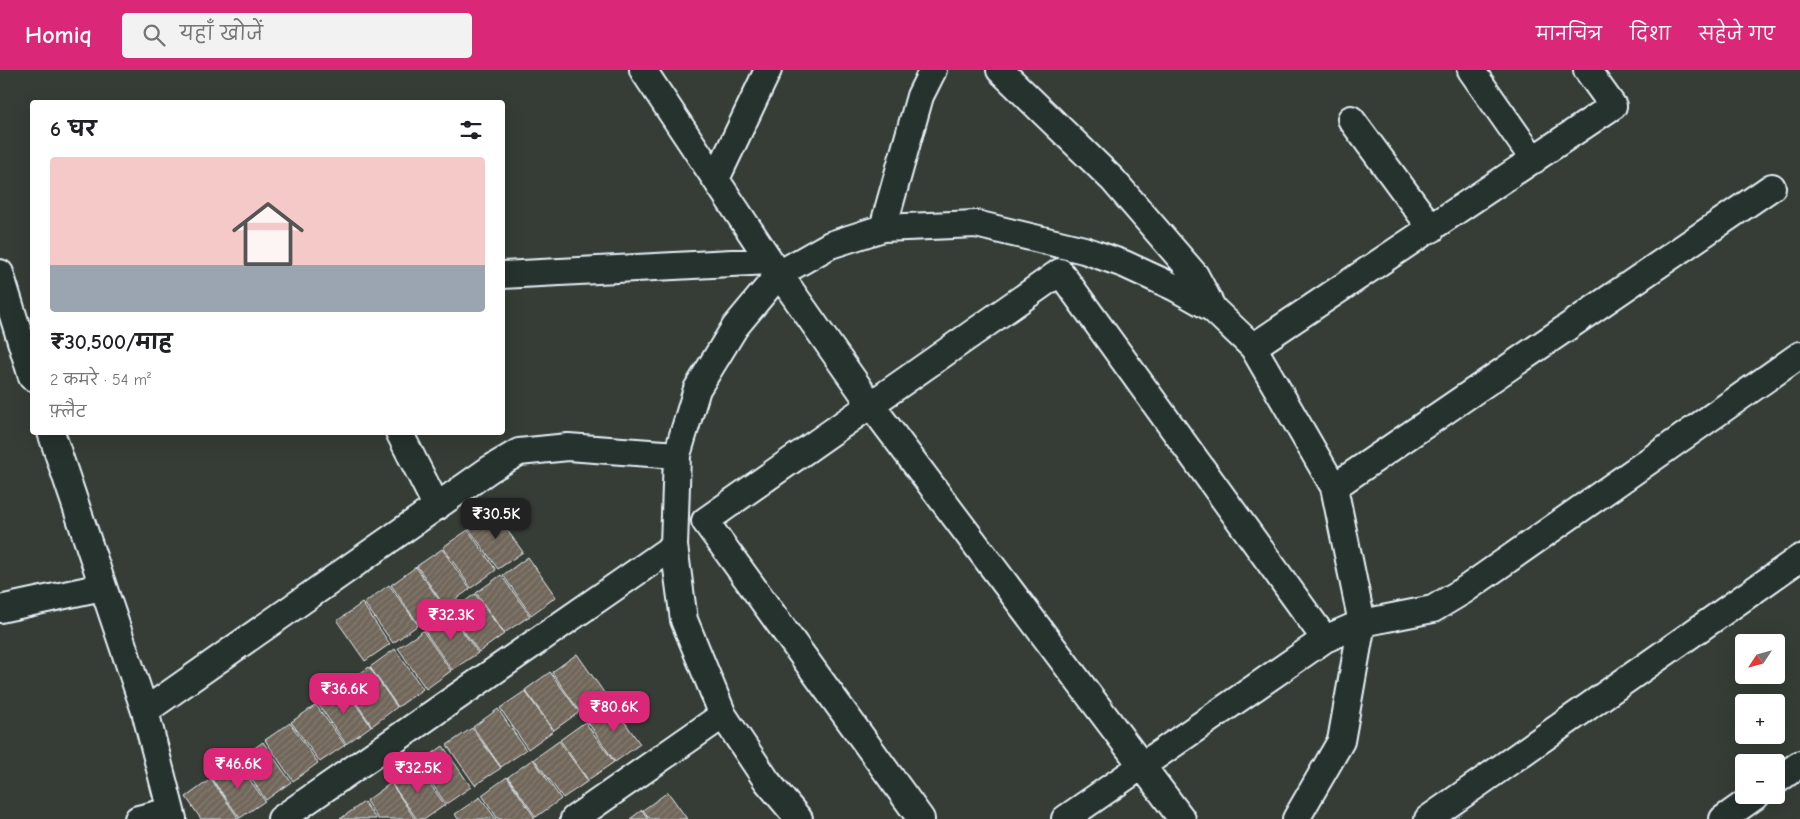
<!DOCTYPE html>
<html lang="hi">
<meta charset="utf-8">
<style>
body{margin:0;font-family:"Comic Neue","Playpen Sans Deva",sans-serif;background:#f2f2f2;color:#202124;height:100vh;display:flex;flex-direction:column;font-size:19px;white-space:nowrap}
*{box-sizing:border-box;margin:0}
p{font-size:16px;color:#757577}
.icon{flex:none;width:28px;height:28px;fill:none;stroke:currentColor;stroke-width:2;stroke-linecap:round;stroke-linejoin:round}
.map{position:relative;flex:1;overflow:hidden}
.side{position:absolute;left:30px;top:30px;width:475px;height:335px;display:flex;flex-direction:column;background:#fff;border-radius:5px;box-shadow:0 5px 20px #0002}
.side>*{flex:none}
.needle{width:32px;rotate:234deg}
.buttons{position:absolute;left:1735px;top:564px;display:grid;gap:10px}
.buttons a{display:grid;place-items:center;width:50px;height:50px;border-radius:5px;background:#fff;box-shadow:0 5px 20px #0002;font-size:25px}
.price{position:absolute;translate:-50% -42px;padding:0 11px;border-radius:10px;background:#db2777;color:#fff;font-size:16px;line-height:32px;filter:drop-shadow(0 1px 2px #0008)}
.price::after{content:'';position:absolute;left:50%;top:30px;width:15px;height:11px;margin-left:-8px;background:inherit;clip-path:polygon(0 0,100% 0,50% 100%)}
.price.on{background:#222;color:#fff}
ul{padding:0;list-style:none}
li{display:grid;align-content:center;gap:10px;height:265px;padding:0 20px}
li+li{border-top:1px solid #e0e0e0}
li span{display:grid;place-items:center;height:155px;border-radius:5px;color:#555}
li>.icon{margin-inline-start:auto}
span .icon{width:90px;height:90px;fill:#fffc;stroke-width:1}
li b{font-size:21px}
h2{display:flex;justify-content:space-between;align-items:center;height:60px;padding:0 20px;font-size:21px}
header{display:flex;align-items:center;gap:30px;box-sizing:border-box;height:70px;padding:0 25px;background:#db2777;color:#fff}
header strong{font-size:24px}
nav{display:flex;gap:28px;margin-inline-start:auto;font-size:18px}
.search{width:350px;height:45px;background:#f2f2f2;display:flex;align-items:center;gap:12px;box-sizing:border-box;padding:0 18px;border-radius:5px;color:#757577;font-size:19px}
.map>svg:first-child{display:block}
</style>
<header>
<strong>Homiq</strong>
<div class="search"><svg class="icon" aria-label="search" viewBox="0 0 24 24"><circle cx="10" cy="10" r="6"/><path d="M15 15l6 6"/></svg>यहाँ खोजें</div>
<nav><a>मानचित्र</a><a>दिशा</a><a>सहेजे गए</a></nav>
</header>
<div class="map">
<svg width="1800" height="749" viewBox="0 0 1800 749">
<defs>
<pattern id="building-hatch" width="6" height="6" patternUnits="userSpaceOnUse" patternTransform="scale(1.25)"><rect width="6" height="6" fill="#71665a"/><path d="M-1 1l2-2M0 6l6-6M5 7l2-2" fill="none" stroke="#857c72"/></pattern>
</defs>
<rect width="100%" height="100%" fill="#353d36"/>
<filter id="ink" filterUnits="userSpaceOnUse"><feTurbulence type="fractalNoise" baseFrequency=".02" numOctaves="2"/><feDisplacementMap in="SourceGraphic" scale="10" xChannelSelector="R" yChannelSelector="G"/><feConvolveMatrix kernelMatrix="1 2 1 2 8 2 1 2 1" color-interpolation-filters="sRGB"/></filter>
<g filter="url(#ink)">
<path fill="url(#building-hatch)" stroke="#e8f1f8" d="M494,442L523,482L498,499L469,459Z
M468,460L496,500L471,518L443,477Z
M442,479L470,519L445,537L417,496Z
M528,487L556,527L531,545L503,505Z
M416,497L444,537L419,555L391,515Z
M501,505L530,546L504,563L476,523Z
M389,515L418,555L393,573L364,533Z
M475,524L504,564L479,582L450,542Z
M362,533L390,574L365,591L337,551Z
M449,542L478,583L452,600L424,560Z
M423,561L451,601L426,619L398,578Z
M395,579L423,619L398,637L370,597Z
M577,584L605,624L580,642L552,602Z
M369,597L397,637L372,656L344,615Z
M550,602L579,642L554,660L525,620Z
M343,616L371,656L346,674L318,634Z
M525,621L553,661L528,679L500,638Z
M612,634L640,674L615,692L587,651Z
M316,635L345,675L320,692L291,652Z
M498,639L526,680L501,697L473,657Z
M585,652L614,692L588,710L560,670Z
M290,653L318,693L293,711L265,670Z
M472,658L501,698L475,715L447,675Z
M559,671L588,711L563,728L534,689Z
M263,672L291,712L266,730L238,690Z
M443,676L471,717L446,734L418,694Z
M533,689L561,729L536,747L508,707Z
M236,691L265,731L240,748L211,708Z
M416,695L445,735L425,749H417L391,713Z
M507,707L535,748L533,749H498L482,725Z
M211,709L239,749H201L186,727Z
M391,713L415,749H378L366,731Z
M668,722L687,749H650L643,740Z
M480,727L496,749H458L455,744Z
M364,732L376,749H340Z
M642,740L648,749H630Z"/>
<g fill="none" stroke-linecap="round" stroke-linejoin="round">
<defs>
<path id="street" d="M643,0L770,191L871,335L1182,749
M1000,0L1113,110L1195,205L1213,239
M1471,0L1534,90
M1351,49L1432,159
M716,109L768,0
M883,158L920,26L933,0
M0,203L32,307
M502,205L770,191
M1253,277L1613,36L1587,0
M51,362L145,641L173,749
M399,362L437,437
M1334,417L1772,117
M0,539L102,517
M145,641L490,399L519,382L568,377L677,385
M1776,711L1800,694
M138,749L170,741
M281,749L674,476
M574,749L723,645
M799,749L767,711L723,645L684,550L674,476L677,385L697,319L735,257L779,204L830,175L883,158L976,154L1084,180L1124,194L1174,217L1213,239L1253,277L1334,417L1362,553L1341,671L1296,749
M921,749L705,451L1060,202L1325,569
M1065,749L1325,569L1362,553L1433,539L1463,521L1800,285
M1428,749L1800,488
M1723,749L1757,725"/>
</defs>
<use href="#street" stroke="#e8f1f8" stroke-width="30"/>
<use href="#street" stroke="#26332d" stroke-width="26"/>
</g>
</g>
</svg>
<div class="buttons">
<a><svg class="needle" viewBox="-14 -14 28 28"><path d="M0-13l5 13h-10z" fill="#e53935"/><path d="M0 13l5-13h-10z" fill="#757577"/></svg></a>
<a>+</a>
<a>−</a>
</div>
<b class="price on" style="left:496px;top:470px">₹30.5K</b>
<b class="price" style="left:451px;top:571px">₹32.3K</b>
<b class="price" style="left:344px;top:645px">₹36.6K</b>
<b class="price" style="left:614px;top:663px">₹80.6K</b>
<b class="price" style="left:238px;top:720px">₹46.6K</b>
<b class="price" style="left:418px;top:724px">₹32.5K</b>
<section class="side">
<h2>6 घर<svg class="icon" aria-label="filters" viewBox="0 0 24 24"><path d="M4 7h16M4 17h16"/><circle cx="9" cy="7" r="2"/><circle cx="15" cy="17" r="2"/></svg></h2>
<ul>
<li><span style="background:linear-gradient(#f6c9c9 70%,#9aa5b1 0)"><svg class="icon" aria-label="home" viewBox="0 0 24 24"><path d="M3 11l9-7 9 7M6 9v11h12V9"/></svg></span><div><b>₹30,500/माह</b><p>2 कमरे · 54 m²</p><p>फ़्लैट</p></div></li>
</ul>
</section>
</div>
